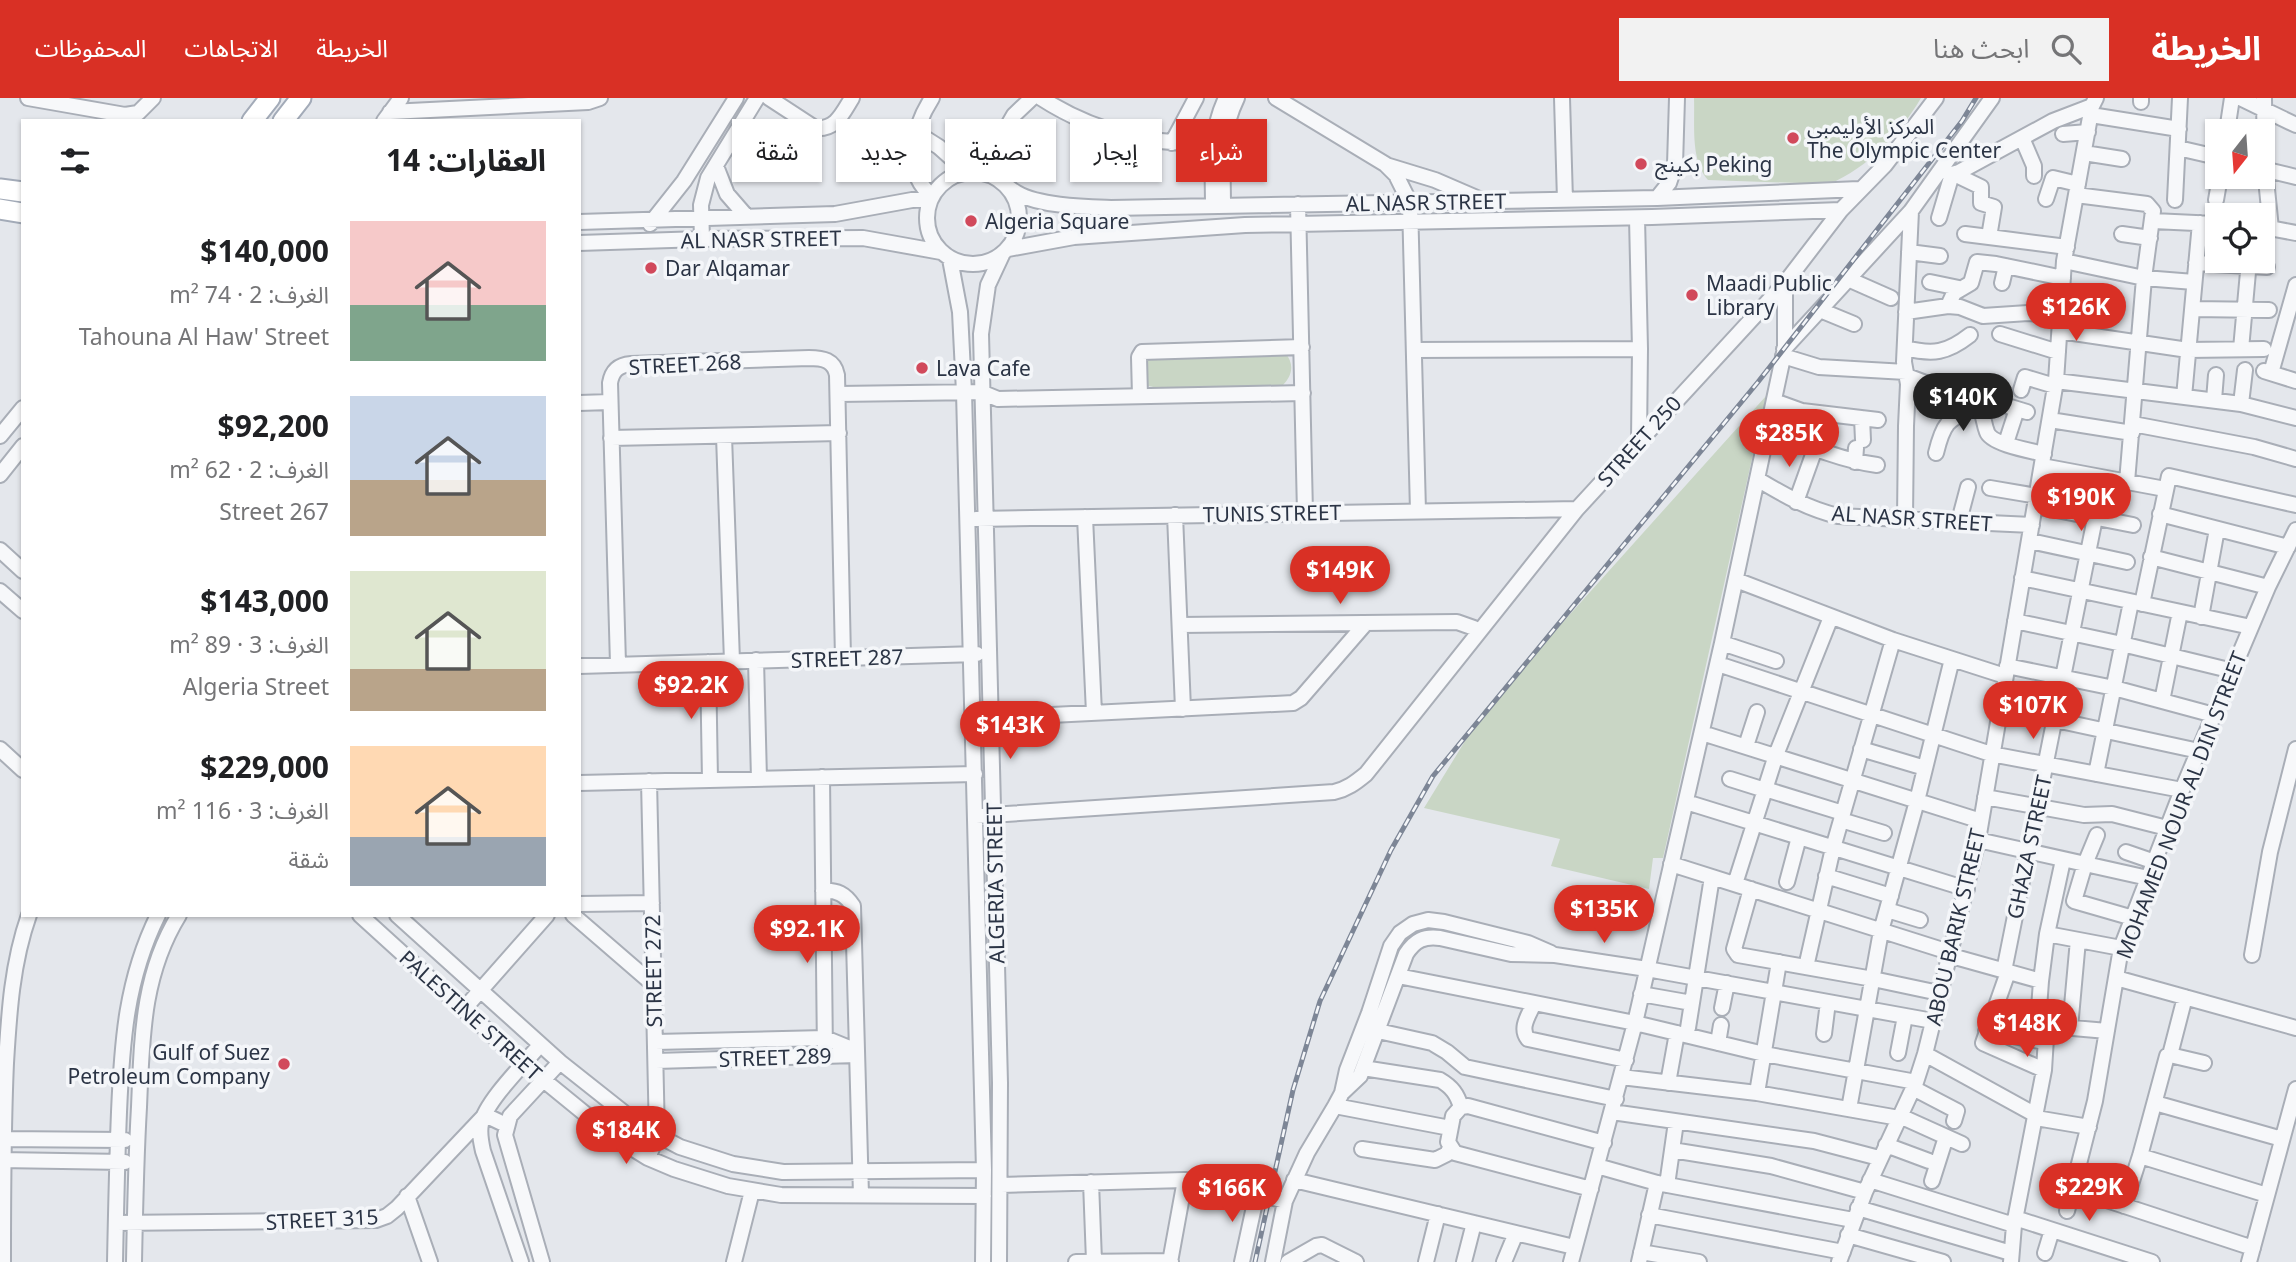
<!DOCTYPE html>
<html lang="ar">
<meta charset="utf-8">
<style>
body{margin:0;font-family:"Noto Sans","Noto Sans Arabic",sans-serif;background:#f2f2f2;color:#202124;direction:rtl;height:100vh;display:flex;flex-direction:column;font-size:26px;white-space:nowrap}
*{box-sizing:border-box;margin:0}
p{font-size:23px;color:#757577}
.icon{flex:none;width:38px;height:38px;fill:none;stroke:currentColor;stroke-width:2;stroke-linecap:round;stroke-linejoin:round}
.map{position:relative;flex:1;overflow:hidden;direction:ltr}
.details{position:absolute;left:21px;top:21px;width:560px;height:798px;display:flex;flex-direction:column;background:#fff;border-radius:0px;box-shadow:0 2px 5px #0004;direction:rtl}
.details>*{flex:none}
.hud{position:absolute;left:602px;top:21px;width:665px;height:63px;direction:rtl;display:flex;gap:14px}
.needle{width:46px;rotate:197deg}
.controls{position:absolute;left:2205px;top:21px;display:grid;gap:14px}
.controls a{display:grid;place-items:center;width:70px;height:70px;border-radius:0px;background:#fff;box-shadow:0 2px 5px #0004;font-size:35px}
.price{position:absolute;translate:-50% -60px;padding:0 16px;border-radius:24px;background:#d93025;color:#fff;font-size:23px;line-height:46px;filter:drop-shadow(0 2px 4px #0008)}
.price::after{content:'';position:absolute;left:50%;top:42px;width:21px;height:16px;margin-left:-10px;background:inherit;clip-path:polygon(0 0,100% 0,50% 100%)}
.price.current{background:#222;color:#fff}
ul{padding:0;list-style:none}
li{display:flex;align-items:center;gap:21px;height:175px;padding:0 35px}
li span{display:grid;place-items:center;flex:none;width:196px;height:140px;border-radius:0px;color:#555}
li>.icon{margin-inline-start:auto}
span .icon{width:84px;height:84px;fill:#fffc;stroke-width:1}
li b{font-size:30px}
h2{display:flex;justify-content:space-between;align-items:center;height:84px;padding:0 35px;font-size:30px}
.tag{padding:0 24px;border-radius:0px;background:#fff;box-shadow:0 2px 5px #0004;font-size:24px;line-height:63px}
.tag.current{background:#d93025;color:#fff}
header{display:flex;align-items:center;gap:42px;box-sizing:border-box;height:98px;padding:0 35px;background:#d93025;color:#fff}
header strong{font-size:33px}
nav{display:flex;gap:38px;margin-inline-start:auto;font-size:24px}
.search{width:490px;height:63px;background:#f2f2f2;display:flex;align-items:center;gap:18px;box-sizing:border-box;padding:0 24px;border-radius:0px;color:#757577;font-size:26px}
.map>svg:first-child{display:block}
</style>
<header>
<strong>الخريطة</strong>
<div class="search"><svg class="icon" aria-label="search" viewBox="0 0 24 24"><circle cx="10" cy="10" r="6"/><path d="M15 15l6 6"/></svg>ابحث هنا</div>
<nav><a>الخريطة</a><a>الاتجاهات</a><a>المحفوظات</a></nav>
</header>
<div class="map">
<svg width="2296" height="1164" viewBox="0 0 2296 1164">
<rect width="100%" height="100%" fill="#e4e7ec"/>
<path fill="#c9d6c5" d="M1694,0H1921C1899,37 1869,69 1829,86L1708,82C1690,62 1695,26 1694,0Z
M1285,255C1295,266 1292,278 1283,287L1158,290L1144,287L1142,258Z
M1766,298L1663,760H1653L1649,791L1551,768L1560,741L1424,710L1484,612Z"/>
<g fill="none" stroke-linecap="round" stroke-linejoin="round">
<defs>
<path id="minor" d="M28,0L125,17L138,15L153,0
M769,0L815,30C836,32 842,16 852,0
M1041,0C1097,36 1156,49 1223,44
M1276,0L1385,66L1396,77L1410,105L1418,413
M1562,0L1565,102
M2141,0V4
M2240,0L2296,27
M2264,0L2265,71L2271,131
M390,14L588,4L600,0
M2091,17L2179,31
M384,23L401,0
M2227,33L2232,0
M917,35L939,49L967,74
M2063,36L2088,34
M2022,40L2034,68V78
M1172,45L1196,0
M2178,50L2217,59
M2084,55L2122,61
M1386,67L1435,82L1479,101
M716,68L727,96L747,119
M2263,71L2296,79
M1941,72L1952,76L1959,74L2053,23L2092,8
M927 120a46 46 0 1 1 92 0a46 46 0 1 1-92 0Z
M981,74L1014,17L1032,0
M1954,76L1981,89V105L1994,109L1989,139L2067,149
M999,82C1005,86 1011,92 1017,95C1039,108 1086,109 1111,110L1657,100L1859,91
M2076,97L2147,106L2153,113L2144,180L2127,384
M932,98C901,73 914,28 932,0
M1657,100L1669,85L1675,67L1677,0
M2046,101L2053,80L2078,86
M2175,102L2180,0
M2216,102L2220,79
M1298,106L1305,415
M1213,108C1213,70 1209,35 1226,0
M1223,108C1223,68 1219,37 1237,0
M1637,120L1640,251L1639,342
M1939,120L1952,76
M2153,123L2217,126
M579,124L835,116L912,102L930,101
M650,126L684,83L736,0
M2264,129L2296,135
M1965,136L1989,139
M2122,136L2150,140
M702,141L701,107L708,80L757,0
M579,145L702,141L863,140L941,154
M1008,151L1074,139L1245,127L1652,119L1841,112
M1909,154L1940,158
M950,161L960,214L964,294L984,1072L983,1164
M2064,163L2144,180L2194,184
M2196,165L2267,169
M1848,181L1891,200
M1930,184L1959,190
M2002,185L2006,168
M1948,208L1954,195L1971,185L1977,164L1996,166L2063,180
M2192,211L2269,212
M1820,212L1854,226
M1906,214L1948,208L1960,209L1983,218L2028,215L2061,218
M2060,233L2188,252L2264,251
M2000,236L2058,254
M1905,250C1933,257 1947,255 1970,237
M1784,251L1911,113L1992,0
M2241,251L2249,163
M1414,252L1640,251
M1783,258L1819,269L1906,274
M2264,273L2296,283
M2271,275L2296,187
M1907,278L1973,303C1985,313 1982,321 1987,334C1991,346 2032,353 2044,356
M2056,283L2241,306L2296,320
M2021,292L2025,279L2055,288
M838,296L981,294L998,301L1303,295
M1140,298L1139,259L1142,254L1302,249
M2184,299L2200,125
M2214,302L2216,277
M1774,303L1802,313L1878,322
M579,305L610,304
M2241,306L2245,272
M2004,307L2027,314
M1983,316L1992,291
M1862,320L1863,342
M2050,322L2132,335
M2133,326L2254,349L2296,361
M1768,331C1804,346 1838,362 1877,367
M0,338L23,310
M724,338L732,563
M611,340L839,335
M2006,345L2017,311
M1936,355C1944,322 1949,322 1977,307
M1855,364L1856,350
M2042,368L2165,391
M0,377L23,348
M1757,381C1784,397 1808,411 1838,418L2032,427
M1990,390L2037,398
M1796,404L1815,351
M2036,408L2133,427
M2160,416L2288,449
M1175,417L1183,611
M1085,419L1094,615
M976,421L1577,411
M1905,421L1906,328L1908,286L1904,264L1911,113
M1959,423L1968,389
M2030,443L2127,464
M0,452L23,473
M2151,459L2268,489
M2022,480L2251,529
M1736,482L1893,542L2005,578
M0,493L23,513
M2142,506L2169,378L2296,407
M2201,519L2217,431
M2015,523L2122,546L2233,573
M1180,527L1457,524L1474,530L1477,536
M1722,545L1776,563
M756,562L759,681
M708,564L710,682
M618,566L610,285C612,273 618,267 631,266L809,260C823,260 834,262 837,277L843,560
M1718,566L1991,656L2182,692
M579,568L977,556
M2007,568L2114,590L2214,617
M2162,603L2180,514
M2000,610L2199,653
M991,620L1293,605L1301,600L1366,525
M1702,635L1981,723
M1746,648L1757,614
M0,651L23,672
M1861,651L1925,670
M2096,676L2131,504
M822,679L825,957
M1730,681L1765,692
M579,685L975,676
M1765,691L1843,715
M1985,699L2084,717L2112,716L2167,730
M1686,704L1967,791
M976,718L1334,694C1347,691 1355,685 1366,676L1577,411L1785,185L1841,112L1885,67L1936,0
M1841,722L1884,735
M2097,737L2085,766L2074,803L2133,820
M1978,742L2148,780
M2126,754L2155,764
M1671,766L1949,854
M1826,778L1891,798
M1787,784L1799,739
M1735,786L1776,657L1831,519
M1751,791L1734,851L1738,857L1873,881L1939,895
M823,793C837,792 845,796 853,808L861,1097
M579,806L652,805
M1887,812L1920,822
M360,817L524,966L611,1037L648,1060L674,1071L728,1088L781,1097L984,1098
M397,817L560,964L642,1029L680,1049L733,1066L783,1074L984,1072
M573,817L654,887
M2047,836L2121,850
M1948,857L2041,883
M2252,857L2270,754L2296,651
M1806,869L1833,750L1893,542
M2004,873L2095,420
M2008,874L1983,945L2044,972
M1398,878L1635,925L1764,956L1916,984
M2116,880L2296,930
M1641,896L1692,905
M1534,905C1529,917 1519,930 1528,941L1626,962
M1722,910L1727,885
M464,911L547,817
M2039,927L2107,933
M1688,930L1712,779
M2070,930L2078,842
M1378,933L1432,945L1447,954L1465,969L1616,1001
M1986,933L2045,944
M1824,936L1828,904
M655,944L825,940L847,949L857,957
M1718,945L1721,927
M1898,955L1905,918
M1925,956L2036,1017
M2170,957L2185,899
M656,963L857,957
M1363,970L1440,982C1452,989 1457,996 1461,1009
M1621,979L1757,995L1899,1020
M1668,985L1677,935
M1913,990L1957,1013L1954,1023
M1342,995L1347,972L1369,915L1391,848L1400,835L1413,826L1428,822L1444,824L1528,845L1551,855
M1757,995L1779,864
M2155,1005L2282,1041
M1335,1008L1450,1030
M1849,1011L1881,833L1917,703L1952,561
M1612,1014L1814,1043L1879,1060
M1900,1018L1962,1046
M2036,1020L2089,1029
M0,1041L125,1042
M1886,1047L1929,1063
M1362,1051L1435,1062L1447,1056L1450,1050
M1672,1052L1771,1068L1865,1094
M2140,1058L2267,1097
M648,1060L657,1038L649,683
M0,1062L125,1064
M1597,1068L1657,1085L1853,1122
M1294,1082L1574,1149
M1870,1082L2014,1127
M1932,1083L1946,1039
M1091,1084L1094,1163
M1001,1087L1185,1082L1233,1089L1285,1103
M1667,1087L1676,1024
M1591,1091L1455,1055L1448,1044L1453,1018L1461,1009L1468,1008L1604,1045
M2073,1091L2253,1150
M407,1098L430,1164
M2124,1108L2140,1058L2167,958L2170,957L2204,965
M1858,1110L2011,1155
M2067,1113L2095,1003L2121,850L2182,692L2268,489L2296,432
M1649,1117L1843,1154
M2015,1120L2152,1164
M116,1125L376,1122L387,1118L397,1110L485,1017L506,1027
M1848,1137L1943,1164
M1641,1154L1699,1164
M2045,1155L2052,1132
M3,1164C3,1098 3,1032 6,965C9,915 12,865 29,817
M115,1164C116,1114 117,1064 119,1014C122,943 126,882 158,817
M134,1164C135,1112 136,1060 139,1009C142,940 142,877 179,817
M521,1164L483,1053C481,1044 479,1035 481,1026C486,1003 524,966 540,947
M542,1164L505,1037L510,1018L560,964
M734,1164L752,1093
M999,1164L1000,985L981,236L988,187L1002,157
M1076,1164L1171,1163
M1170,1164L1185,1082
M1242,1164L1257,1095
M1273,1164L1285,1103L1307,1055L1335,1008L1342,995L1360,978L1406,856C1415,842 1424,838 1440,840L1511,856L1555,857L1647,871L1933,923
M1288,1164L1316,1148L1322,1147L1356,1164
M1426,1164L1438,1116
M1464,1164L1474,1125
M1504,1164L1516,1135
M1571,1164L1635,925L1722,545L1785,250V185
M1639,1164L1657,1085
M1839,1164L1865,1094L1916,984L1925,956L1978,742L2056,283L2064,163L2092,8L2096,0
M2011,1164L2014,1127L2044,972L2046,940L2038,924L2041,883L2047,836L2063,762
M2249,1164L2296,991"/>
<path id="major" d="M252,23L270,0
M283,23L301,0
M0,91L23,94
M0,111L23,115"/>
</defs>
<use href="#minor" stroke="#a9aeb7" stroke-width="18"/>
<use href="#major" stroke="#a3abb8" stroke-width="23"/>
<use href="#minor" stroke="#f7f8fa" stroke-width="14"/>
<use href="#major" stroke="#fff" stroke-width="19"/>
<defs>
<path id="rail" d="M1255,1164L1293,992L1320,903L1391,752L1433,678L1758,284L1962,23L1976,0"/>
</defs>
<use href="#rail" stroke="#7d8696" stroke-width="5"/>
<use href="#rail" stroke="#f4f6f9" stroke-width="2.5" stroke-dasharray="8" stroke-linecap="butt"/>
</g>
<g fill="#d1495b" stroke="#f4f6f9" stroke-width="2.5">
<circle cx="1793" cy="40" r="7"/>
<circle cx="1641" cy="66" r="7"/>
<circle cx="971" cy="123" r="7"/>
<circle cx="651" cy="170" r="7"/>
<circle cx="1692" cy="197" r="7"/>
<circle cx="922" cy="270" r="7"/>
<circle cx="284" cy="966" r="7"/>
</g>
<g text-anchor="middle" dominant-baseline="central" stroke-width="7" stroke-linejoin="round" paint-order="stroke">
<g font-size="21" fill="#2b3445" stroke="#f4f6f9" text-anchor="start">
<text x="1807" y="28">المركز الأوليمبى<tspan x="1807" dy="24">The Olympic Center</tspan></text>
<text x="1655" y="66">بكينج Peking</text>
<text x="985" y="123">Algeria Square</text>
<text x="665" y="170">Dar Alqamar</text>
<text x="1706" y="185">Maadi Public<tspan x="1706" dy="24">Library</tspan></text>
<text x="936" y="270">Lava Cafe</text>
<text x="270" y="954" text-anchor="end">Gulf of Suez<tspan x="270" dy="24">Petroleum Company</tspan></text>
</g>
<g font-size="21" fill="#2b3445" stroke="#f4f6f9">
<text transform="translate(1426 104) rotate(-1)">AL NASR STREET</text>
<text transform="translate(761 141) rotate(-1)">AL NASR STREET</text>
<text transform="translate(685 266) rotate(-3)">STREET 268</text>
<text transform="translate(1639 343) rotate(-48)">STREET 250</text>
<text transform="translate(1272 415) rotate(-1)">TUNIS STREET</text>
<text transform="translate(1912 420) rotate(4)">AL NASR STREET</text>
<text transform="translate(847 560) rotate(-2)">STREET 287</text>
<text transform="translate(2181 707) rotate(-69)">MOHAMED NOUR AL DIN STREET</text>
<text transform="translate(2029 749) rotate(-78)">GHAZA STREET</text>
<text transform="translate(995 785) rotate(-91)">ALGERIA STREET</text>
<text transform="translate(1955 829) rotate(-77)">ABOU BARIK STREET</text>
<text transform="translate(653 873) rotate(-91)">STREET 272</text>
<text transform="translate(471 917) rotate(42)">PALESTINE STREET</text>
<text transform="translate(775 959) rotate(-2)">STREET 289</text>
<text transform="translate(322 1121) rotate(-3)">STREET 315</text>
</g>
</g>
</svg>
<div class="controls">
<a><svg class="needle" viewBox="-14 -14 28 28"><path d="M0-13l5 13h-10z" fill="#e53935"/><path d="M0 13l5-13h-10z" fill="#757577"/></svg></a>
<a><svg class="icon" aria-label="locate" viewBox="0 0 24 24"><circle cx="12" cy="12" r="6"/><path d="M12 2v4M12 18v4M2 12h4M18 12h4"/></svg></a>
</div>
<b class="price" style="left:2076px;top:245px">$126K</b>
<b class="price current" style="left:1963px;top:335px">$140K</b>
<b class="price" style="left:1789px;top:371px">$285K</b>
<b class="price" style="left:2081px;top:435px">$190K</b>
<b class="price" style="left:1340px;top:508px">$149K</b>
<b class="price" style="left:691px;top:623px">$92.2K</b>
<b class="price" style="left:2033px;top:643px">$107K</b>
<b class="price" style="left:1010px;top:663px">$143K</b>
<b class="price" style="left:1604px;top:847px">$135K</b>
<b class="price" style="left:807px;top:867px">$92.1K</b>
<b class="price" style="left:2027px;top:961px">$148K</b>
<b class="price" style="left:626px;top:1068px">$184K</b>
<b class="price" style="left:2089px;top:1125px">$229K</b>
<b class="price" style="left:1232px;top:1126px">$166K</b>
<div class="hud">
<a class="tag current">شراء</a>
<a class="tag">إيجار</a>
<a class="tag">تصفية</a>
<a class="tag">جديد</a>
<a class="tag">شقة</a>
</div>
<section class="details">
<h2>العقارات: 14<svg class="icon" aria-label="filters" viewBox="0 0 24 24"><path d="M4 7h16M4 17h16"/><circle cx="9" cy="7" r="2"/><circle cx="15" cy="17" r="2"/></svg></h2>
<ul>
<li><span style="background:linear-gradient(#f6c9c9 60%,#7fa58c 0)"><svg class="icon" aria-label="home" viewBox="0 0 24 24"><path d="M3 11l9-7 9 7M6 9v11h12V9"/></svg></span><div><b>$140,000</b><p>الغرف: 2 · 74 m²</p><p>Tahouna Al Haw' Street</p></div></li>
<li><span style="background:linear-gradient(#c9d6e8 60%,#b9a48a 0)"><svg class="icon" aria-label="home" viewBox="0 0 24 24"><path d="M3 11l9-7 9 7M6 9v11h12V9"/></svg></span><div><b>$92,200</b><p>الغرف: 2 · 62 m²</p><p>Street 267</p></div></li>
<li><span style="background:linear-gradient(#dfe7d0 70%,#b9a48a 0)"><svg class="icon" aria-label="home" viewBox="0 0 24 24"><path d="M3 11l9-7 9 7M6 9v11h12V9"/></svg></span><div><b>$143,000</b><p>الغرف: 3 · 89 m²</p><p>Algeria Street</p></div></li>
<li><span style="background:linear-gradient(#ffd9b3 65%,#9aa5b1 0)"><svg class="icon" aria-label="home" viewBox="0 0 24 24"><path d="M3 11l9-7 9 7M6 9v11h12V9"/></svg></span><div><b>$229,000</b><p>الغرف: 3 · 116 m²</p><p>شقة</p></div></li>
</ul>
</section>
</div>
